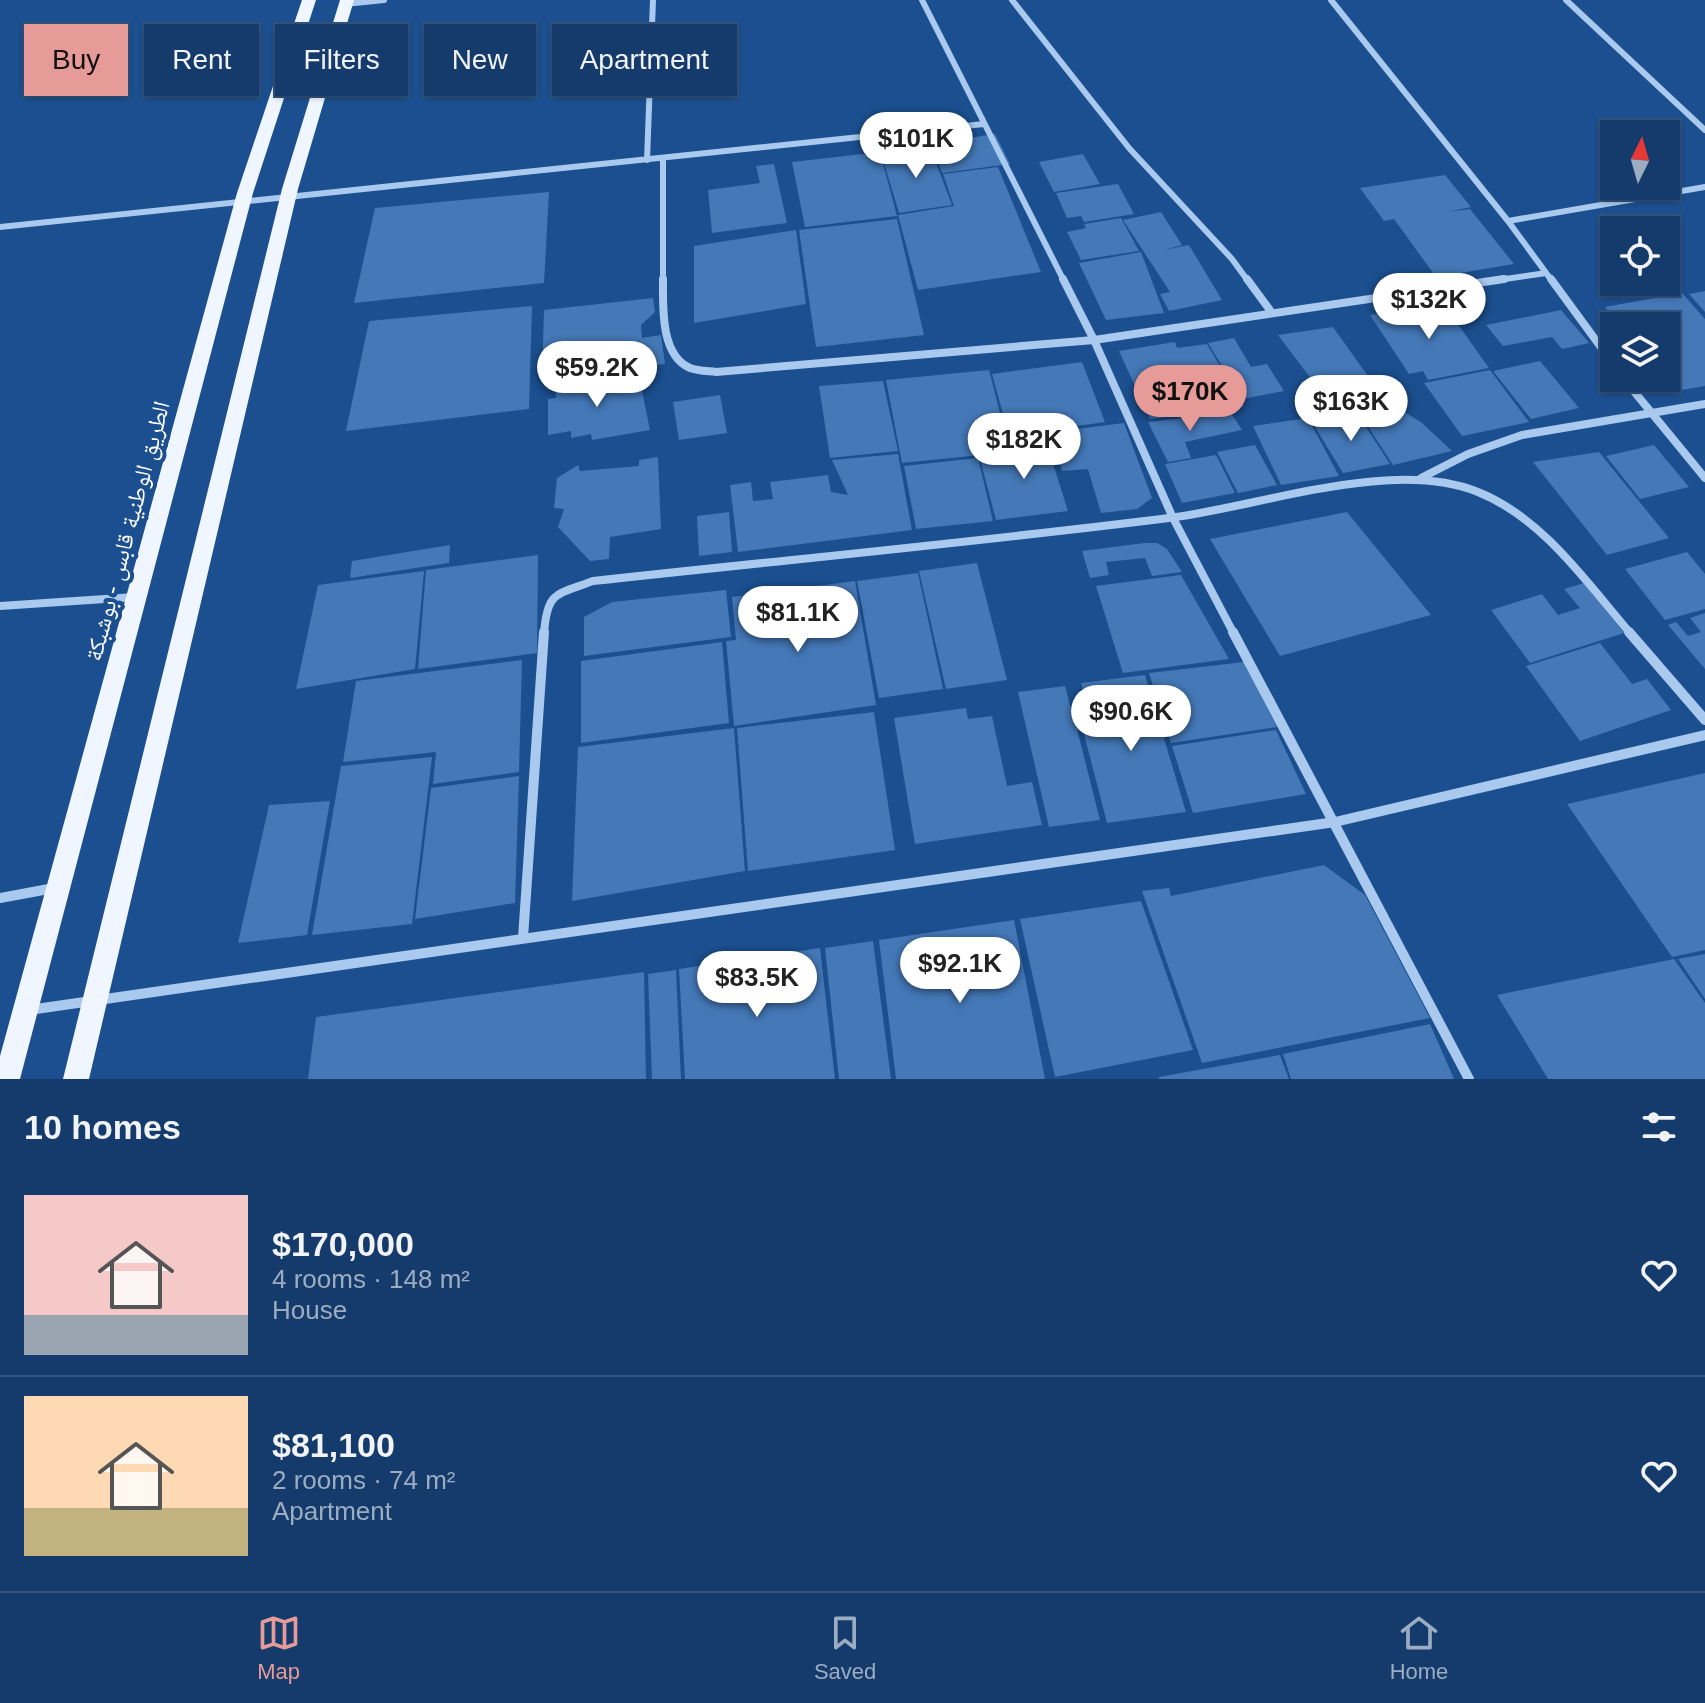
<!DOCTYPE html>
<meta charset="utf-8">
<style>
body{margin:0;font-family:Helvetica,"Noto Naskh Arabic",sans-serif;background:#214673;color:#f1f3f6;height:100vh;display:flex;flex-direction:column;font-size:30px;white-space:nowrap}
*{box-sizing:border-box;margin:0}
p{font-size:26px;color:#9dadc1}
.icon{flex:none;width:44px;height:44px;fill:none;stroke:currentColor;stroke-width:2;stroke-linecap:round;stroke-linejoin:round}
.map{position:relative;height:1079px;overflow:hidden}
.details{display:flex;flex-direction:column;background:#143b6b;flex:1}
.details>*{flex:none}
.guide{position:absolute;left:24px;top:24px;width:800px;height:72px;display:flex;gap:16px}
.needle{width:52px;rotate:5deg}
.controls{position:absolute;left:1600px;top:120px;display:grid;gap:16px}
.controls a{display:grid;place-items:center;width:80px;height:80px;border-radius:0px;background:#143b6b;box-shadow:0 2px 6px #0004,0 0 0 2px #33557e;font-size:40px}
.price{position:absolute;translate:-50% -68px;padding:0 18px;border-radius:28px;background:#fff;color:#222;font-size:26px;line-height:52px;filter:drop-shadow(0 2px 4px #0008)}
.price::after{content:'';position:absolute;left:50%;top:48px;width:24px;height:18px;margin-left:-12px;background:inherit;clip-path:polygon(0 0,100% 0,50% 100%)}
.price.on{background:#e69b98;color:#111}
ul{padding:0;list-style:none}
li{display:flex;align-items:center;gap:24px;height:200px;padding:0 24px}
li+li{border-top:2px solid #33557e}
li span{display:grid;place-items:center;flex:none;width:224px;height:160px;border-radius:0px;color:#555}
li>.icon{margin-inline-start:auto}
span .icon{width:96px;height:96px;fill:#fffc;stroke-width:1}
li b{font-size:34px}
h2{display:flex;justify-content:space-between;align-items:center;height:96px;padding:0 24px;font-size:34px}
.pill{padding:0 28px;border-radius:0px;background:#143b6b;box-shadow:0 2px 6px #0004,0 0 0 2px #33557e;font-size:28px;line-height:72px}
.pill.on{background:#e69b98;color:#111}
.tab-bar{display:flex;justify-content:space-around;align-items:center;height:112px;border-top:2px solid #33557e;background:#143b6b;font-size:22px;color:#9dadc1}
.tab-bar a{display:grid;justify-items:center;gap:4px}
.tab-bar .on{color:#e69b98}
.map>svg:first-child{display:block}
</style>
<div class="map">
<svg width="1705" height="1079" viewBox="0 0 1705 1079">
<rect width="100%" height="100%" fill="#1b4f8f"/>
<path fill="#4478b7" d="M995,134L1010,164L942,173L936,157L941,156L936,143Z
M930,147L952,205L899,213L881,153Z
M880,152L897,216L805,227L792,162Z
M1083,154L1100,184L1054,192L1039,162Z
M774,164L787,223L712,233L708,190L760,183L756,166Z
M998,167L1041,272L918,290L898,215L954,206L943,174Z
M1445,175L1471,207L1448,212L1470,209L1514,264L1436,277L1394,219L1384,221L1360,188Z
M1118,184L1134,214L1084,222L1081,216L1067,218L1056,193Z
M549,192L544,283L354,303L375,208Z
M1161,212L1182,245L1164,250L1189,245L1222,300L1169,311L1160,294L1170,292L1123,220Z
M1121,218L1139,251L1081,260L1067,232L1086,228L1084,224Z
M897,219L924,335L816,347L799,230Z
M796,230L806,304L694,323V246Z
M1141,252L1164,313L1106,320L1079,263Z
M1705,291V312L1689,294Z
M1682,293L1705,319V386L1676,391L1666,380V326H1621L1605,307Z
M653,298L655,312L641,325L642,338L661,335L665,364L542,380L544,310Z
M1442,302L1489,368L1428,380L1423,371L1409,374L1370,315Z
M532,306L529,409L346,431L369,321Z
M1561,310L1589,343L1562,349L1552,337L1503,346L1486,325Z
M1333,327L1370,379L1318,388L1278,335Z
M1234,338L1251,367L1267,364L1284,391L1242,399L1208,343Z
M1175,342L1177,348L1207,344L1244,407L1150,419L1119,351Z
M1540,361L1579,408L1531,419L1493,371Z
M1082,362L1105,422L1009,436L992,374Z
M989,370L1010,452L902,463L886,380Z
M1490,370L1529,422L1462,436L1424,383Z
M624,375L641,386L650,430L592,440L591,434L571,438V431L548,435V399L556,398L555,381L589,376L590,392L608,390Z
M883,381L898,451L830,458L819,386Z
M720,395L727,433L679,440L673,402Z
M1380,405L1400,409L1422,423L1452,451L1393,465L1358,411Z
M1231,413L1242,430L1185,442L1191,458L1168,462L1148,422Z
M1357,413L1390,464L1343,473L1312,422Z
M1308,418L1339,476L1281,485L1253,426Z
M1124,423L1152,498L1137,509L1101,513L1088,469L1062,471L1052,432Z
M1044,435L1068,511L996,520L980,459L1015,455L1010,439Z
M1255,445L1277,485L1238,493L1217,452Z
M1654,445L1689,487L1640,499L1606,456Z
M1599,452L1669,538L1607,555L1533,462Z
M898,454L912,530L738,552L730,485L751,482L753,501L773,499L770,482L828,475L831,492L848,495L832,460Z
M1216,455L1235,493L1182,503L1165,464Z
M658,457L661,529L610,537L609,559L590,561L558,527L564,509L554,508L557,478L578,465L580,471L639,466V460Z
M978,458L993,521L916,529L904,466Z
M729,512L732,552L699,556L697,516Z
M1347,512L1431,615L1280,656L1210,539Z
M1144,543H1157L1167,549L1182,572L1152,576L1145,558L1106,562L1109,575L1090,578L1082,551Z
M450,545L449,563L350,578L352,561Z
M1687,552L1705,574V609L1665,620L1625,569Z
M538,555L537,653L418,669L426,570Z
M977,563L1007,680L946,689L919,571Z
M424,571L415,669L296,689L318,585Z
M918,573L943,689L879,698L857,581Z
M1181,575L1229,659L1123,673L1096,586Z
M855,581L876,705L734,726L726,641L736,640L732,597Z
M1584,583L1624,633L1530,663L1491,610L1542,594L1558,615L1580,608L1564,589Z
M726,590L731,637L584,656V617L612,602Z
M1705,613V669L1668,625L1676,622L1688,636L1701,632L1690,618Z
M722,642L729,723L581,743V661Z
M1600,643L1632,684L1647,679L1671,710L1580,741L1526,666Z
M522,660L519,772L433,784L436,752L343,762L356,681Z
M1244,662L1277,727L1171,743L1149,673Z
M1145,675L1186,812L1107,823L1084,734L1107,732L1099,699L1086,701L1081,683Z
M1065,686L1071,709L1084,708L1089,727L1077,729L1100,820L1049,827L1018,692Z
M966,708L968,719L992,716L1007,786L1032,782L1042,825L915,844L894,718Z
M874,712L895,850L748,871L737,728Z
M734,728L745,871L572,901L578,747Z
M1276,730L1306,794L1193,813L1172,746Z
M432,757L412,924L312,935L341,766Z
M1705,773V950L1672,957L1567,804Z
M519,776L515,903L415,919L431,788Z
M330,801L307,935L238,943L269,805Z
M1324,865L1365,895L1430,1018L1202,1063L1142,891L1169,888L1171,896Z
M1141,901L1193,1050L1055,1077L1020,919Z
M1014,920L1045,1079H896L879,940Z
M873,941L891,1079H839L825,948Z
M820,948L835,1079H685L679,969Z
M1705,954V999L1678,959Z
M1674,959L1705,1003V1079H1548L1497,995Z
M676,970L681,1079H652L648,974Z
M644,972L646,1079H308L316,1017Z
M1430,1024L1454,1079H1291L1283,1054Z
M1280,1055L1289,1079H1159V1077Z"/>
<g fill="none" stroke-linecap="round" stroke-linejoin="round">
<path stroke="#a9c9ee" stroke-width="6" d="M922,0L1064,281
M1012,0L1129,148L1232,259L1248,281
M1331,0L1508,221L1552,281
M1566,0L1705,130
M345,4L384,0
M663,158V281
M647,160L653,0
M1508,221L1705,187
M0,227L984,124
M1491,281L1546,273"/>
<path stroke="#a9c9ee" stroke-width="8" d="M663,279C663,306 660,355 690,368C698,371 708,371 716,372L1094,340L1504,279
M1063,279L1094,340L1173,518L1234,634
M1247,279L1272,313
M1551,279L1614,365
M1623,378L1705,478
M1421,478L1468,454L1522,435L1705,404
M0,606L135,597
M544,634C547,591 556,595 593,581C785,560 977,542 1169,518C1259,507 1392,457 1478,492C1543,518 1587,583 1631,634"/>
<path stroke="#a9c9ee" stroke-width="10" d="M1233,632L1469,1079
M1629,632L1705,720
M0,898L54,888
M523,938L544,632
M29,1010L1335,822L1705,735"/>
<path fill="#f0f6ff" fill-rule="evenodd" d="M302,0H316L253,193L20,1079H0V1056L237,193Z
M340,0H354L298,189L89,1079H63L282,189Z"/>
</g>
<g text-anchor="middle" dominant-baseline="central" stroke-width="8" stroke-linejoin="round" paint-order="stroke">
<g font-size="24" fill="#fff" stroke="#1b4f8f">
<text transform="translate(127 531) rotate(-75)">الطريق الوطنية قابس - بوشبكة</text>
</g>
</g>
</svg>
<div class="controls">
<a><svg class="needle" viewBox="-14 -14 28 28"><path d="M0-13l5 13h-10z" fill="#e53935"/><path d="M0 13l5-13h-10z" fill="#9dadc1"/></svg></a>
<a><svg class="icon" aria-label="locate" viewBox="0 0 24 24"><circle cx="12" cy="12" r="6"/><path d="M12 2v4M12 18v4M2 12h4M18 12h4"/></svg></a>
<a><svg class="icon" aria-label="layers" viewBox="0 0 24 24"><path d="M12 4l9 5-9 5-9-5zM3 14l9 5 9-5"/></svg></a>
</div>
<b class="price" style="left:916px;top:180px">$101K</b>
<b class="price" style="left:1429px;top:341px">$132K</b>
<b class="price" style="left:597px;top:409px">$59.2K</b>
<b class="price on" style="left:1190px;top:433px">$170K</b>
<b class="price" style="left:1351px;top:443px">$163K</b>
<b class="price" style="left:1024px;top:481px">$182K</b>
<b class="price" style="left:798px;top:654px">$81.1K</b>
<b class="price" style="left:1131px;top:753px">$90.6K</b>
<b class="price" style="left:960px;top:1005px">$92.1K</b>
<b class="price" style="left:757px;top:1019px">$83.5K</b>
<div class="guide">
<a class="pill on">Buy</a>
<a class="pill">Rent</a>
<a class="pill">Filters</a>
<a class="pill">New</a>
<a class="pill">Apartment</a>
</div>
</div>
<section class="details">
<h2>10 homes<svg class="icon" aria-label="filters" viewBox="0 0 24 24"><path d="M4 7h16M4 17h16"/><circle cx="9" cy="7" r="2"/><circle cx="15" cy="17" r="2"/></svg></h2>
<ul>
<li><span style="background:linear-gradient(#f6c9c9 75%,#9aa5b1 0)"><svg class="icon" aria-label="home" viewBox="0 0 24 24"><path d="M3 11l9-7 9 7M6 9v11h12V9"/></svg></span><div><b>$170,000</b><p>4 rooms · 148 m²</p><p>House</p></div><svg class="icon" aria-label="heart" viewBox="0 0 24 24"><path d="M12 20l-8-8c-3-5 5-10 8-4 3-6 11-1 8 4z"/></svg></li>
<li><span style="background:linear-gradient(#ffd9b3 70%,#c2b280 0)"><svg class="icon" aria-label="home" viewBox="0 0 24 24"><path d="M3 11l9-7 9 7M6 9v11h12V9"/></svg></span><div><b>$81,100</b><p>2 rooms · 74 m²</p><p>Apartment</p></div><svg class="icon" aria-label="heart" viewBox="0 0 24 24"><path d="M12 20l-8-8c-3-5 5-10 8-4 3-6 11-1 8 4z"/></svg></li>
</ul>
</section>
<nav class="tab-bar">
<a class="on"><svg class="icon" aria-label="map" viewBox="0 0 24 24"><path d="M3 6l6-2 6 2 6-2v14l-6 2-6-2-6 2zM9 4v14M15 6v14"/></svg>Map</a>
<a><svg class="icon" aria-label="saved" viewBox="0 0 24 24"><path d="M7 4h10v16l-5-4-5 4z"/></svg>Saved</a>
<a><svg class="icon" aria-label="home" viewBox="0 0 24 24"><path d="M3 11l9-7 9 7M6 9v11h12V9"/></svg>Home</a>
</nav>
